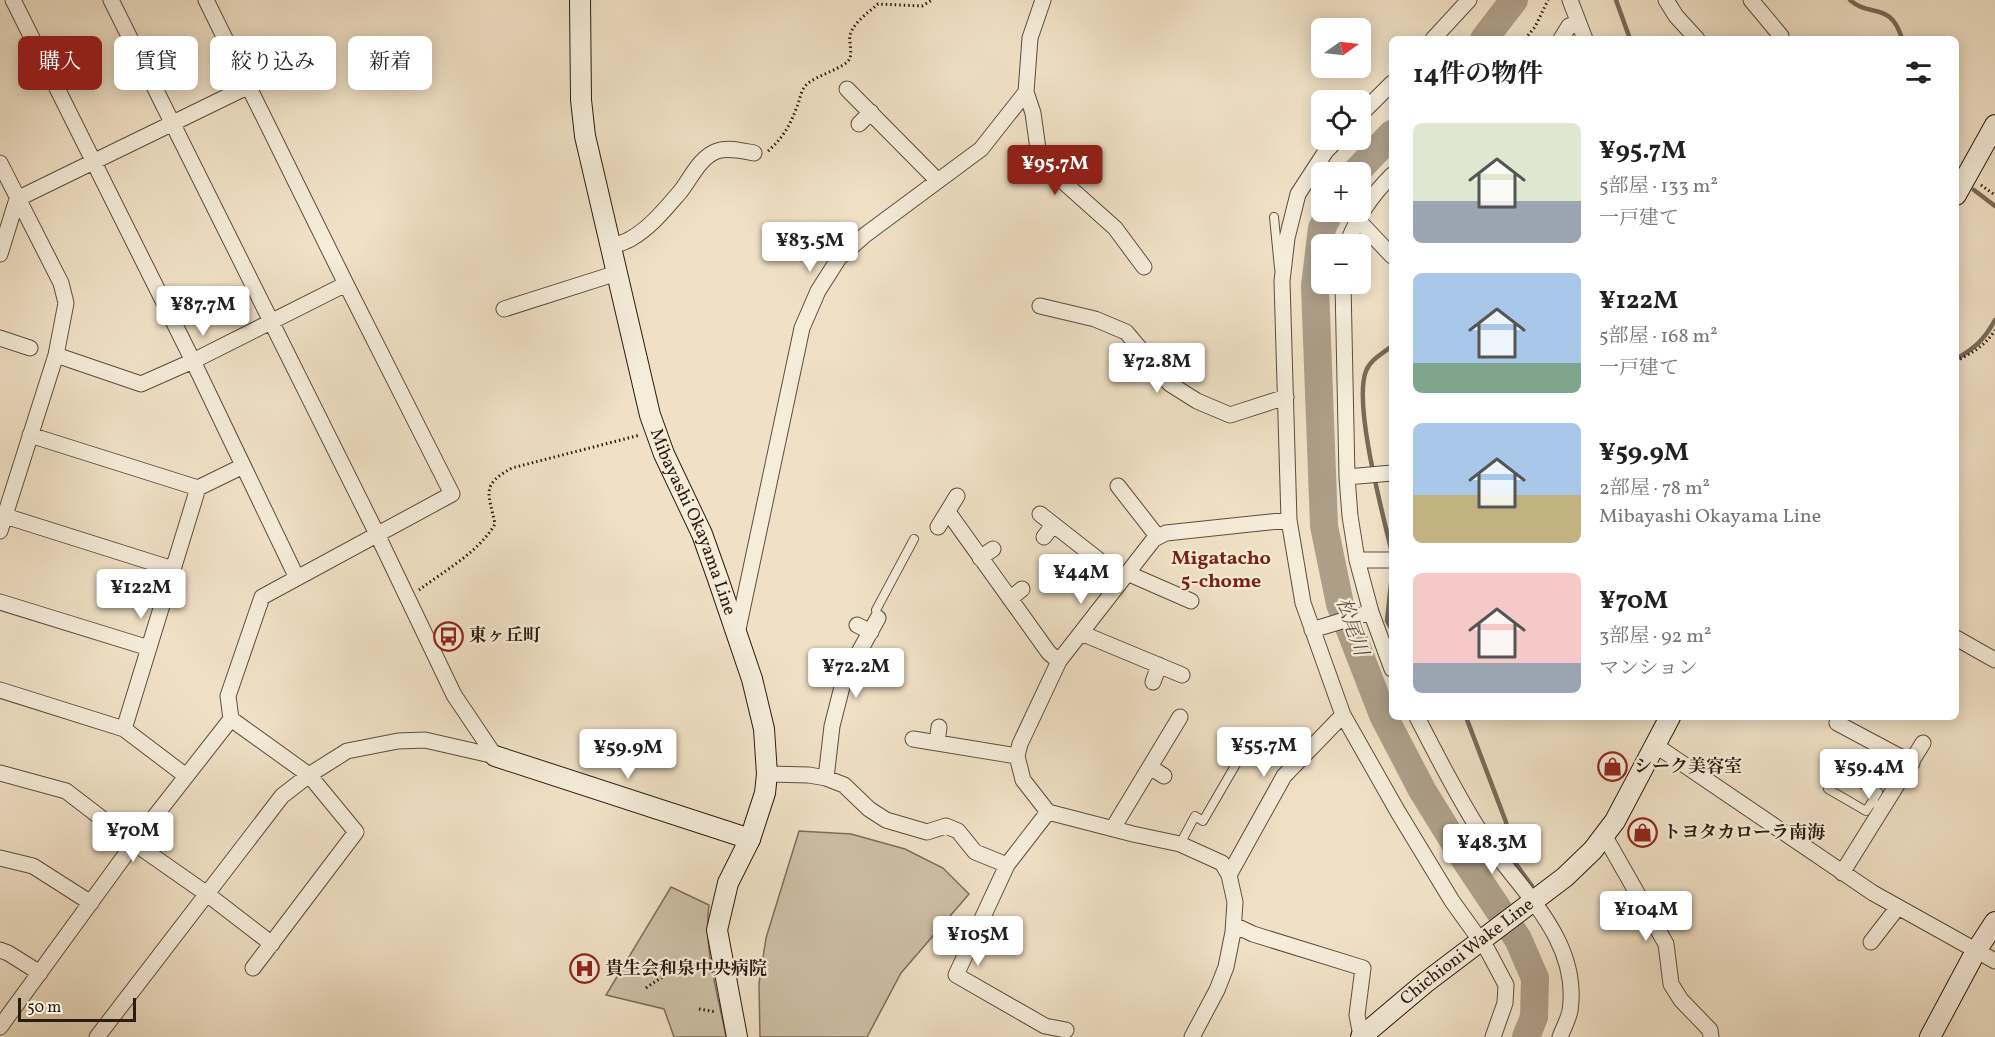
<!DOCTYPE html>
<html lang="ja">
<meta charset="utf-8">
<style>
body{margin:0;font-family:Vollkorn,"Noto Serif JP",serif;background:#f6f6f6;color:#222;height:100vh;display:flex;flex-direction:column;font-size:22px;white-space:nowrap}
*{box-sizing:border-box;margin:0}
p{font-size:20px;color:#767676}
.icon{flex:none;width:33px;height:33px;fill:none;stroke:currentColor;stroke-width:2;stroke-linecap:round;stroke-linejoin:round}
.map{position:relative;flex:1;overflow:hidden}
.drawer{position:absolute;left:1389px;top:36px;width:570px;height:684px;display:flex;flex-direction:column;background:#fff;border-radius:9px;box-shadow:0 3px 15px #0003}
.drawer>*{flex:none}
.top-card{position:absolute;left:18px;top:36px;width:570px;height:54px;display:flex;gap:12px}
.needle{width:39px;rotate:76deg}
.tools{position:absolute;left:1311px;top:18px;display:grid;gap:12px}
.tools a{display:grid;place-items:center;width:60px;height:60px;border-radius:9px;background:#fff;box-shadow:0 3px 15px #0003;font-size:30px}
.scale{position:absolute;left:18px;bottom:15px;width:118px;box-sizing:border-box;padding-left:6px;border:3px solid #2a1c11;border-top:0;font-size:16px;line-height:21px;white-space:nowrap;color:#2a1c11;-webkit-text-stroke:4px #f5ecda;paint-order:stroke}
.price{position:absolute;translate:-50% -51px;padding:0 14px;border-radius:6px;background:#fff;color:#222;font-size:20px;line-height:39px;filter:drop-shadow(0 2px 3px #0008)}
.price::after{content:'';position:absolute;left:50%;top:36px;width:18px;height:14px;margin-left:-9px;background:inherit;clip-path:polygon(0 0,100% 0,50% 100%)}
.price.on{background:#8f2418;color:#fff}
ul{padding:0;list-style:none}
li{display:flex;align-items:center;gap:18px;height:150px;padding:0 24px}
li span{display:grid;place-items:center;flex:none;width:168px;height:120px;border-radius:9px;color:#555}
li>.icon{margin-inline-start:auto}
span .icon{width:72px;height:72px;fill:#fffc;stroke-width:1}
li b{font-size:26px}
h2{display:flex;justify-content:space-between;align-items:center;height:72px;padding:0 24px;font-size:26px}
.pill{padding:0 21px;border-radius:9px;background:#fff;box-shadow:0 3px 15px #0003;font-size:21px;line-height:54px}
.pill.on{background:#8f2418;color:#fff}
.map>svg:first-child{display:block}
</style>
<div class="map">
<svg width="1995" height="1037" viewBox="0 0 1995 1037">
<rect width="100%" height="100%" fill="#f0e1c6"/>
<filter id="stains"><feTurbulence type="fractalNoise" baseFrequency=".00333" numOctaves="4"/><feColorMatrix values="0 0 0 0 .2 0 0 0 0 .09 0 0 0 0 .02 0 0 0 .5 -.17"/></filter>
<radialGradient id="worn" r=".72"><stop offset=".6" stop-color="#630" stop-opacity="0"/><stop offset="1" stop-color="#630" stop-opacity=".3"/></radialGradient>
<path fill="#cec0a7" stroke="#7c6e5c" stroke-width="1.5" d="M799,831L851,834L905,849L943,868L969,894L901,973L867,1037H760L759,984L766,938Z
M671,887L709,905C703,949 718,993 726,1037H674L664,1009L606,995Z"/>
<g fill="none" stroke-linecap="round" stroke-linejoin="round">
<path stroke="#796a58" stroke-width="4.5" d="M1616,0L1630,39
M1850,0C1870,18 1891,1 1902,39
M1974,190L1995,206
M1956,359C1975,348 1984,340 1995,320
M1392,553C1383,515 1353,404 1366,371C1370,360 1383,353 1392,346
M1392,574L1387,621L1392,630
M1466,717L1506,822L1509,847L1516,864L1532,886"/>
<path stroke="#ad9e88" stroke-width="28" d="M1484,39L1514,0
M1356,172L1392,134
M1330,212L1322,228L1315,286L1324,526L1340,604L1383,715L1422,790L1464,858L1518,939L1535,978L1534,1017L1526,1037"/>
<defs>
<path id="lane" d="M1274,217L1279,268
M878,618L876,610L914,539
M1872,802L1866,811L1828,789L1838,771L1878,792L1872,802L1883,808
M1180,844L1195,816L1203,821L1243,752"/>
<path id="street" d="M13,0L193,361L296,576
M111,0L377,534L454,695L495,756
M206,0L346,284L452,494L262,597L228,696L231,719L309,775L356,832L253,968
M1570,0L1585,39
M1666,0L1676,16L1697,39
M1751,0L1781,36
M1433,39L1469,0
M1561,39L1569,26L1579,23
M847,89L938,181
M1026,92L1033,113L1038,149L1050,170L1115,228L1144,267
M1360,115L1392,83
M859,124L871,112
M1337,140L1326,151L1298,194L1287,238L1282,281L1289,520L1303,603L1343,715L1398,812L1452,901L1488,951L1506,985L1505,1003L1493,1037
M0,163L61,283L66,303L56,355L0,531
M1357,219L1392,256
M1347,244C1358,216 1370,197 1392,175
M611,247C618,244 626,242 632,238C651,227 666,208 680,192C691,178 700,157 717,151C729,147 743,151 754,153
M0,254L17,199L249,86
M1343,284L1347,477L1350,516L1357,560L1371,612L1392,669
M1040,306L1095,319L1126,332L1170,384L1197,401L1230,415L1286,397
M504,309L617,273
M0,338L30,348
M56,355L141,384L193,361L346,284
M30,435L198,488
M1347,477L1392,473
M1118,486L1157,536
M948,512L1049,653L1059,661
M1040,514L1123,579
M5,516L173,569
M938,527L957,496
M1044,537L1053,525
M980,558L993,549
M1357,560H1392
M1127,573L1191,601
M1010,599L1022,589
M0,602L149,648
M857,625L871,632
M1312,630L1371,612
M1081,633L1182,675
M737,634L802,328L818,291L839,258L865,235L981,149L1026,92L1030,38L1043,0
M1956,638L1995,660
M1153,682L1159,665
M0,690L124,729
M1417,717C1437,756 1457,796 1481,833C1517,888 1581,938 1570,1011C1568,1020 1563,1029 1560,1037
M1837,723L1912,763
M913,739L1017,756
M937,743L939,727
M1655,745L1873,893L1995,961
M1150,767L1164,776
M0,773L66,791L134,843L207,894L272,944
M767,774L809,775L826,778L844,785L869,809L886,820L927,832L946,826L958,831L975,852L1007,865L1048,812
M186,776L124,729L198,488L243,466
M826,778L832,726L844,679L878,618
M1113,828L1180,717
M1604,835L1666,944L1671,984L1681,1000L1710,1030L1711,1037
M0,858L33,866L91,903
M1007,865L956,975L1045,1026L1066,1030
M1842,873L1923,743
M1229,875L1284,776L1343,715
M1234,925L1253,934L1363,968L1357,1015L1361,1036
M1871,942L1898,907
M0,950L8,953L40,973
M0,1027L134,843L231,719
M97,1037L282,796L309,775L347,751L398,741L425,740L495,756
M1192,1037L1217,990L1226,967L1233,932L1235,902L1229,875L1222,863L1180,844L1133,834L1048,812L1023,780L1017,756L1020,744L1059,661L1154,539L1166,533L1289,520"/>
<g id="secondary">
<path id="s1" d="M580,0L581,100L585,136L650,415L664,454L702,534L718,579L752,679L764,729L767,774L765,793L750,839L728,883L717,930L737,1037"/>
<path d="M1956,195L1995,125"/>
<path d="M495,756L750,839"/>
<path id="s2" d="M1361,1037L1425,983L1565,877L1593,850L1615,821L1670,717"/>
<path d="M1930,1037L1976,951L1995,922"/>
</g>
</defs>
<use href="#lane" stroke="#5c4d3e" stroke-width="10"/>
<use href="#street" stroke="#5c4d3e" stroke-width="17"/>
<use href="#secondary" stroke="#2a1c11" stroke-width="22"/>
<path stroke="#2a1c11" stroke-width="3" stroke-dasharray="1.5 3" stroke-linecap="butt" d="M1525,39L1535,27L1548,0
M768,151C781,140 790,126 796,109C800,101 800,91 807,84C817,75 846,68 850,58C852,51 849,42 850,35C854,22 869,12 878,4L922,6L932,0
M1981,185L1995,195
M1956,361C1971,354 1986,345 1995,330
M419,590C444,571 479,552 495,524C489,494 480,485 512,468L640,435
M646,988C664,974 683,968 705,964
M699,1009L716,1012"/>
<use href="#lane" stroke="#f5ecda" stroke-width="8"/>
<use href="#street" stroke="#f5ecda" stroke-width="15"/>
<use href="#secondary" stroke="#f5ecda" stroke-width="20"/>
</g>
<defs>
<symbol id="bus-ring" viewBox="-11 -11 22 22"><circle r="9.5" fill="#f5ecda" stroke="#8f2418" stroke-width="1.5"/><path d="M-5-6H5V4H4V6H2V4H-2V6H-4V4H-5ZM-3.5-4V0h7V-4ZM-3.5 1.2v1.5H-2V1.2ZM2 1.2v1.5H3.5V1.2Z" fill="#8f2418"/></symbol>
<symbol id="shop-ring" viewBox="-11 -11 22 22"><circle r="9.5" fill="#f5ecda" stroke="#8f2418" stroke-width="1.5"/><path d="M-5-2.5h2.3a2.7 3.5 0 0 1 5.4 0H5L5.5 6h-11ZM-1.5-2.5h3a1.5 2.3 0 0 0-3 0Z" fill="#8f2418"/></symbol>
<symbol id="hospital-ring" viewBox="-11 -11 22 22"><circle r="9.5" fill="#f5ecda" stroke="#8f2418" stroke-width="1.5"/><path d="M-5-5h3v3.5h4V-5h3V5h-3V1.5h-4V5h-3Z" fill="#8f2418"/></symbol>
</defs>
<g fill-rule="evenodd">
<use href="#bus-ring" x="432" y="620" width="33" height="33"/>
<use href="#shop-ring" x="1596" y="750" width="33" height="33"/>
<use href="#shop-ring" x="1626" y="816" width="33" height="33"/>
<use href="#hospital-ring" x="568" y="952" width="33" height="33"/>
</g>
<g text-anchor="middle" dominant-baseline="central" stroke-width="4.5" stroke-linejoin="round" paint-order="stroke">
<g font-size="18" fill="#2a1c11" stroke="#f5ecda">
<text stroke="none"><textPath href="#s1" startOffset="538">Mibayashi Okayama Line</textPath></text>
<text stroke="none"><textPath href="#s2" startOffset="136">Chichioni Wake Line</textPath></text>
</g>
<g font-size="18" font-weight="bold" fill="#2a1c11" stroke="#f5ecda" text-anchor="start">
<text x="469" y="636">東ヶ丘町</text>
<text x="1634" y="767">シーク美容室</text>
<text x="1663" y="833">トヨタカローラ南海</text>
<text x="605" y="969">貴生会和泉中央病院</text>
</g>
<g font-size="20" font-weight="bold" fill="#7a1f14" stroke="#f5ecda">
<text x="1221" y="559">Migatacho<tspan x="1221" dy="23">5-chome</tspan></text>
</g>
<g font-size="20" font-style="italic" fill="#5e5041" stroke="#f5ecda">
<text transform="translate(1351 627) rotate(71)">松尾川</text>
</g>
</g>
<rect width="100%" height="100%" filter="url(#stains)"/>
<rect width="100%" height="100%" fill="url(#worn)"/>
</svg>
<div class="tools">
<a><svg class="needle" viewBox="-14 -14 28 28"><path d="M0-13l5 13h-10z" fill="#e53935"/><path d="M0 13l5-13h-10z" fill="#767676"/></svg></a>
<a><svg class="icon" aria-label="locate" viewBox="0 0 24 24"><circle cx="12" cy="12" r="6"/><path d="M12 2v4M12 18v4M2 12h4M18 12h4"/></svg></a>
<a>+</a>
<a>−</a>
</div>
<div class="scale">50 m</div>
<b class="price on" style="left:1055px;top:196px">¥95.7M</b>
<b class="price" style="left:810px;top:273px">¥83.5M</b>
<b class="price" style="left:203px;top:337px">¥87.7M</b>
<b class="price" style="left:1157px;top:394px">¥72.8M</b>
<b class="price" style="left:1081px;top:605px">¥44M</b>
<b class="price" style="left:141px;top:620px">¥122M</b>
<b class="price" style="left:856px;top:699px">¥72.2M</b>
<b class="price" style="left:1264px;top:778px">¥55.7M</b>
<b class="price" style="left:628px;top:780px">¥59.9M</b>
<b class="price" style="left:1869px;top:800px">¥59.4M</b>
<b class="price" style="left:133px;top:863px">¥70M</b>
<b class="price" style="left:1492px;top:875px">¥48.3M</b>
<b class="price" style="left:1646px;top:942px">¥104M</b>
<b class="price" style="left:978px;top:967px">¥105M</b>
<div class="top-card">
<a class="pill on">購入</a>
<a class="pill">賃貸</a>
<a class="pill">絞り込み</a>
<a class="pill">新着</a>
</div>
<section class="drawer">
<h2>14件の物件<svg class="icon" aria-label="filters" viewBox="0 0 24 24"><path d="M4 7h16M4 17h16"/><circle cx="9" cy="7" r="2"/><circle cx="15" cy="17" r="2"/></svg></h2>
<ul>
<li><span style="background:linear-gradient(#dfe7d0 65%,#9aa5b1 0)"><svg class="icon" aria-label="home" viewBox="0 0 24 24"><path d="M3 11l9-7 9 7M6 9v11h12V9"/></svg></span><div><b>¥95.7M</b><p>5部屋 · 133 m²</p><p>一戸建て</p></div></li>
<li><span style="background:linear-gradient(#a9c7e8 75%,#7fa58c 0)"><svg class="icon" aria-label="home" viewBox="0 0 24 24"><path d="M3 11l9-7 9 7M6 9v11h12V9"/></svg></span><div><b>¥122M</b><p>5部屋 · 168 m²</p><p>一戸建て</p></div></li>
<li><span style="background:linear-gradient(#a9c7e8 60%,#c2b280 0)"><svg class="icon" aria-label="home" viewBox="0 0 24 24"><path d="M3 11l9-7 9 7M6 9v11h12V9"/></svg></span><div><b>¥59.9M</b><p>2部屋 · 78 m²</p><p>Mibayashi Okayama Line</p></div></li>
<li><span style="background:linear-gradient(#f6c9c9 75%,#9aa5b1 0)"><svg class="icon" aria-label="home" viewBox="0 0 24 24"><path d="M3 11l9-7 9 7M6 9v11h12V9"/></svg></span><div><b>¥70M</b><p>3部屋 · 92 m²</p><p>マンション</p></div></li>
</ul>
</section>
</div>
